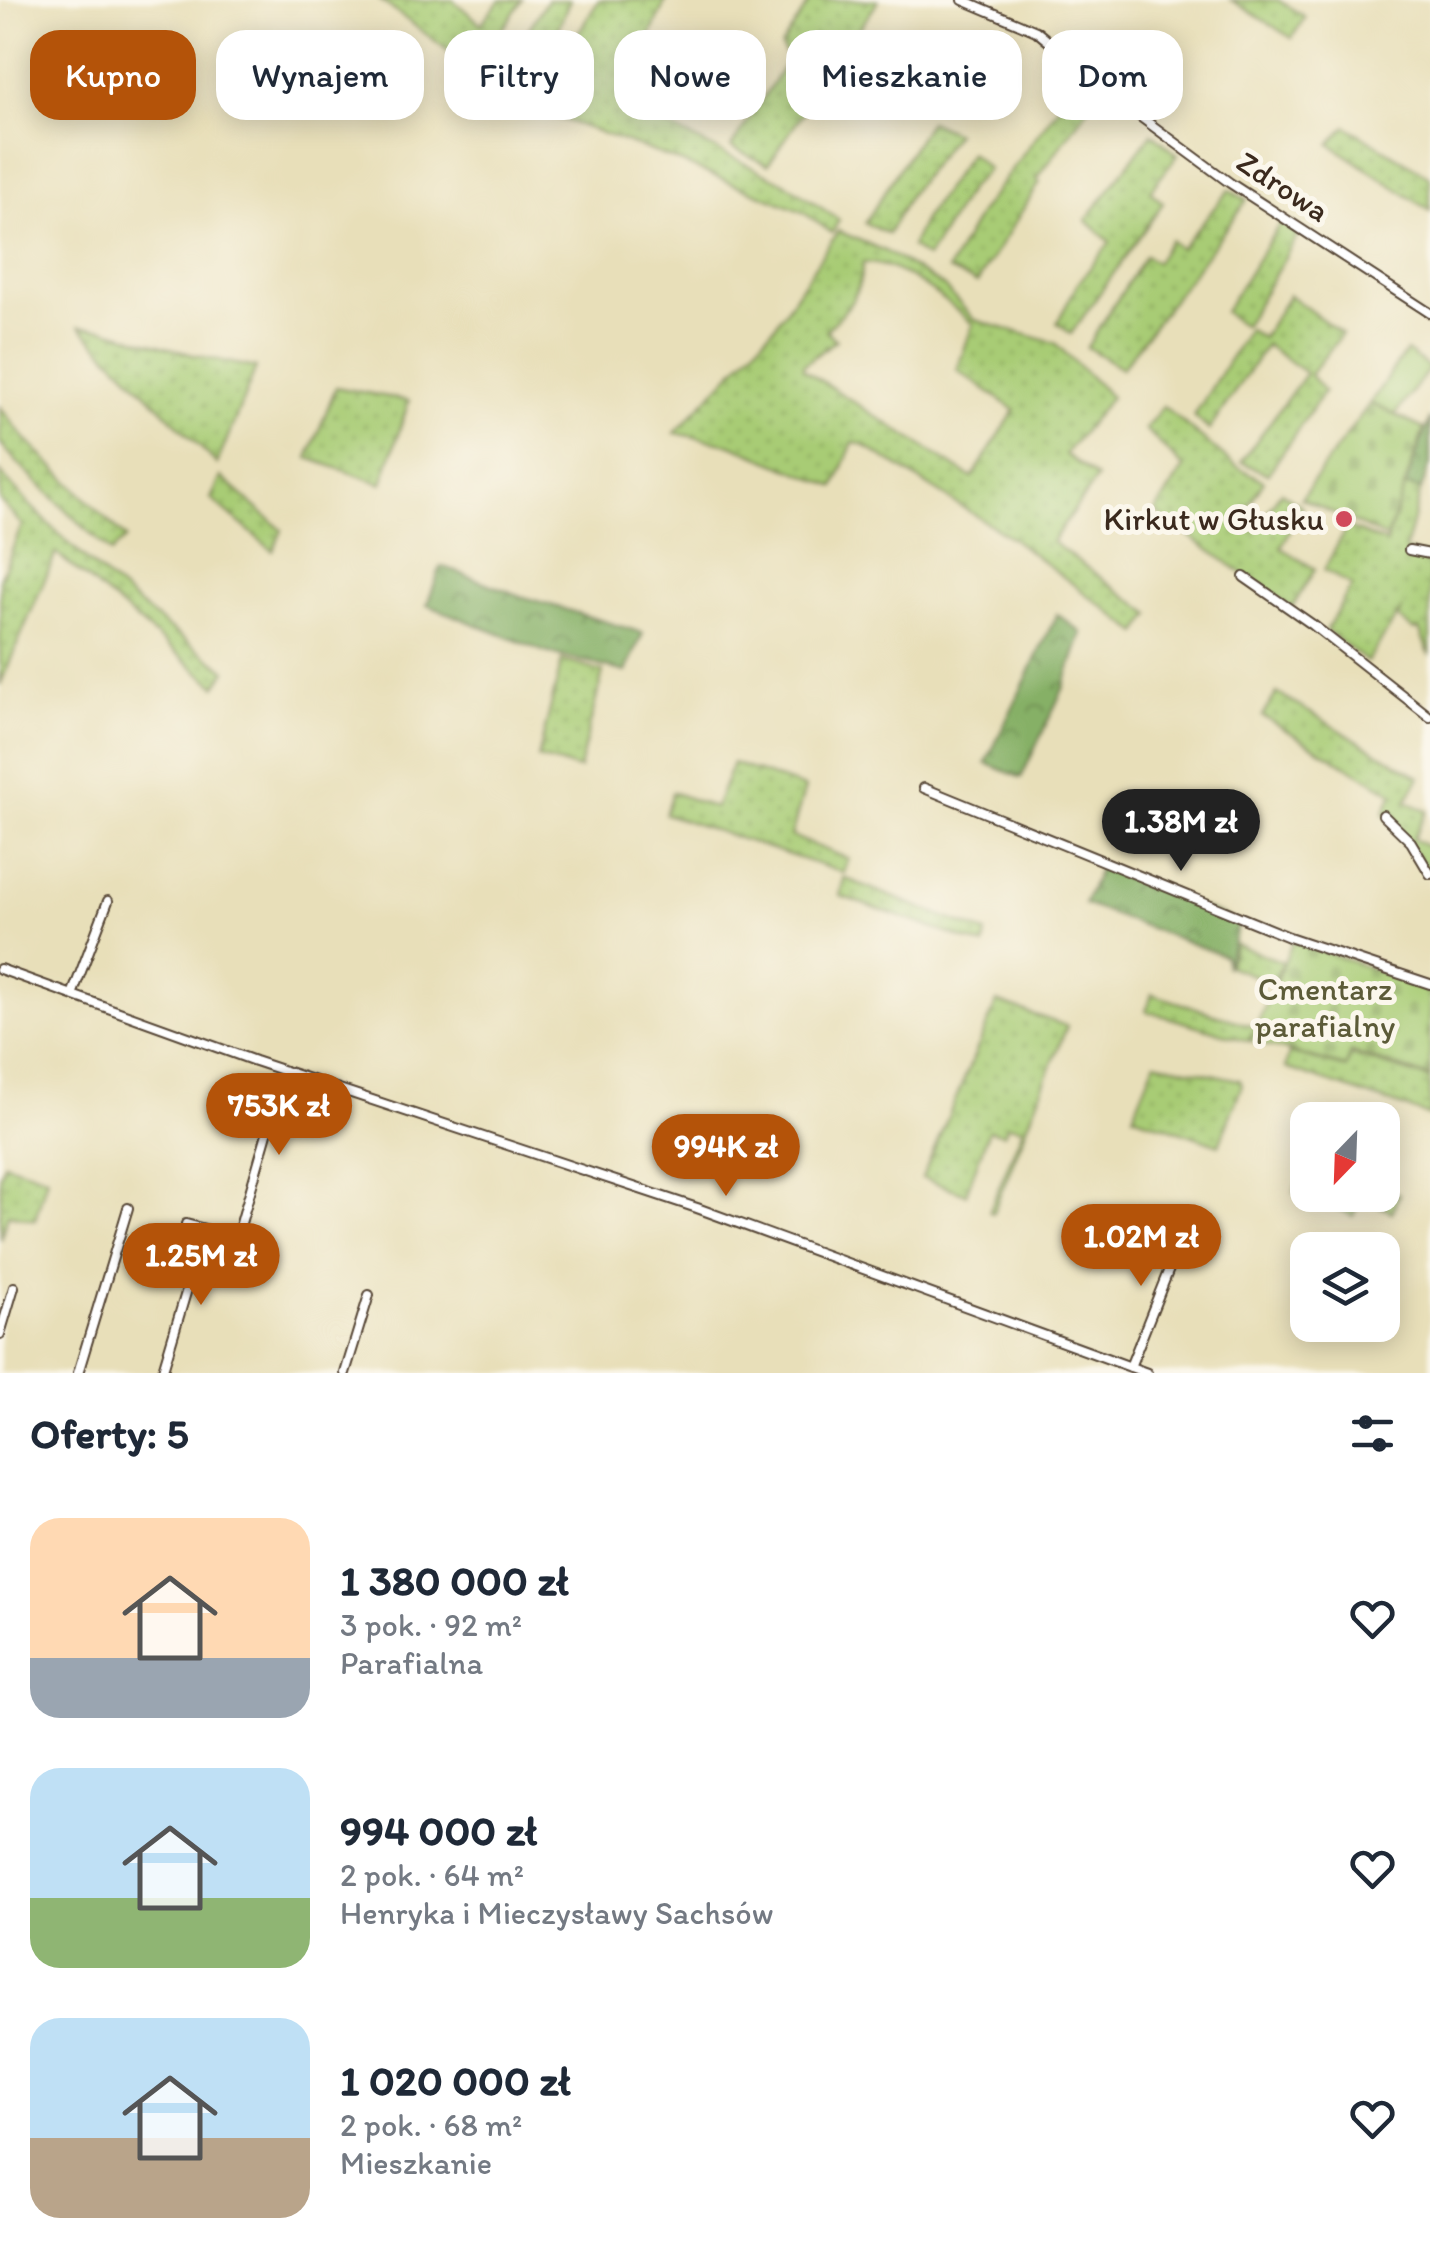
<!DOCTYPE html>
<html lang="pl">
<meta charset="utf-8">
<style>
body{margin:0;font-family:Itim,sans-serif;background:#f2f2f3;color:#1f2937;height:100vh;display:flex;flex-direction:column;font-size:38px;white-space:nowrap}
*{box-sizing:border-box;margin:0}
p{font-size:32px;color:#747a83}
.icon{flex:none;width:55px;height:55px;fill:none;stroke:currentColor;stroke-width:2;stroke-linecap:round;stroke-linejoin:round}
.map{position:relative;height:1373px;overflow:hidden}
.drawer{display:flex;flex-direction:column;background:#fff;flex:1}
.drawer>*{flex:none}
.banner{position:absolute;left:30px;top:30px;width:1370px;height:90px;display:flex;gap:20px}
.needle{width:65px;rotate:203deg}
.fabs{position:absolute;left:1290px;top:1102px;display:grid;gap:20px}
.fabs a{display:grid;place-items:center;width:110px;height:110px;border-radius:20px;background:#fff;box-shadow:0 5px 25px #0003;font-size:50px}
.price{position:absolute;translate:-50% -85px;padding:0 22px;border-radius:35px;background:#b45309;color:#fff;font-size:32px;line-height:65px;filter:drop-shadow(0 2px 5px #0008)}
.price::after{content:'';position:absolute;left:50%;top:60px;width:30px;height:22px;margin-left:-15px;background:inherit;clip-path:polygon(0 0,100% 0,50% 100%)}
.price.selected{background:#222;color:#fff}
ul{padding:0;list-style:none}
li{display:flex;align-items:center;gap:30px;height:250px;padding:0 30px}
li span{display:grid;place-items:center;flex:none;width:280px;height:200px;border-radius:30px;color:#555}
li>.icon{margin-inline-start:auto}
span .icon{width:120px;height:120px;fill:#fffc;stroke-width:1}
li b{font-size:42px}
h2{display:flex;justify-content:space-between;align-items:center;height:120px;padding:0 30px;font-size:42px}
.pill{padding:0 35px;border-radius:30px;background:#fff;box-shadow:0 5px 25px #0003;font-size:35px;line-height:90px}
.pill.selected{background:#b45309;color:#fff}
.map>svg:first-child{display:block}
</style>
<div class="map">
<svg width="1430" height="1373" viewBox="0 0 1430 1373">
<defs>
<pattern id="grass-dots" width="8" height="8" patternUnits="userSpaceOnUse" patternTransform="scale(2.5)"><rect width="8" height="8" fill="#a8cc75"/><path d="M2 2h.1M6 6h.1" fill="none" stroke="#92af65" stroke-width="1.8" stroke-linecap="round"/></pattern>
<pattern id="forest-crowns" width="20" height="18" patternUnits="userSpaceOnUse" patternTransform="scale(2.5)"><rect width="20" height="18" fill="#86b066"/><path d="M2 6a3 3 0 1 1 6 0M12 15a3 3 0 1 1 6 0" fill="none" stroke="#6f8f53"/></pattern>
<pattern id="cemetery-stones" width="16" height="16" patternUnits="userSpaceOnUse" patternTransform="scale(2.5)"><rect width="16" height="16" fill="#a8cc75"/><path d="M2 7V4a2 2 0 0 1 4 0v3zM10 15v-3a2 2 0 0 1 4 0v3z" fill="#92af65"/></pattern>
</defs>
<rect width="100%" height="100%" fill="#fbf7ec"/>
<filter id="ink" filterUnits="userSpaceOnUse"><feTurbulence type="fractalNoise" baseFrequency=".01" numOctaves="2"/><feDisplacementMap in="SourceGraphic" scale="20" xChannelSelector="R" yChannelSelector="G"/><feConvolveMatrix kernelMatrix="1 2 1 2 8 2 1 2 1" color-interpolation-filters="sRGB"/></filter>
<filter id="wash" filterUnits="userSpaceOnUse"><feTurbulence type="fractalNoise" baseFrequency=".0048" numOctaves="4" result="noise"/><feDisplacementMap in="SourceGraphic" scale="40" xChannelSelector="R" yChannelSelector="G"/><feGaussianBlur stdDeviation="2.25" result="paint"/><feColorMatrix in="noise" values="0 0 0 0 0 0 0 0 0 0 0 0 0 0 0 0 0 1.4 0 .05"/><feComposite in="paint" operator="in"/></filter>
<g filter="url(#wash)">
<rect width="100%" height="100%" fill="#e8dfb9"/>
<path fill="url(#grass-dots)" stroke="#727b4a" stroke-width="2.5" fill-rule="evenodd" d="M380,0H453L481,24L500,0H522L499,35L515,51L547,0H570L544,62L558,64L599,0H666L620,103L787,184L839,220L832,233L803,212L665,156L520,104Z
M811,0H879L768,165L731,147L789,58L781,47Z
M1231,0H1278L1305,17L1292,38Z
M1082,75L1100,91L1037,179L1040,182L977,283L948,270L980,212Z
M929,121L956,133L909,195L888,234L865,223Z
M1346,126L1430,177V211L1330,144Z
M1152,133L1178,155L1150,191L1163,203L1071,334L1057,323L1077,285L1110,242L1086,220Z
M970,153L988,169L970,187L927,258L911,247L924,219Z
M1229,190L1247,200L1122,368L1087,347L1145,256L1156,262L1170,240L1180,249Z
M1281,222L1298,235L1244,326L1224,312Z
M838,231L885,251L943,286L975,320L1055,343L1111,397L1065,454L1097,478L1052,542L1151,614L1138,633L1013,539L865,446L853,442L835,487L728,444L675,433L775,326ZM863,263C898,261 947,301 973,324L957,370L1015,410L972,478L803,369V365L836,340L826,330C850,307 859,297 863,263Z
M1289,295L1342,334L1310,375L1324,391L1268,474L1241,462L1306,373L1266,345L1209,430L1194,416L1248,329L1262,338Z
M80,327L104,329L190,354L256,368L217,464Z
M336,387L409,401L382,484L308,458Z
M1163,406L1234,465L1264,481L1237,523L1253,531L1281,492L1303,507L1281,548L1315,569L1292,608L1155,512L1184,468L1145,429Z
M0,407L27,441L126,538L111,553L26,472L0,443Z
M0,472C65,547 145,613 226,670L216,686L56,553L0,685V580L22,525L0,501Z
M221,477L282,530L273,551L211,499Z
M1405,486L1421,490L1405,550L1430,558V656L1419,629L1413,630L1398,618L1402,609L1367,662L1326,630L1352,586L1324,570L1347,527L1386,543Z
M562,660L603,672L579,769L538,758Z
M1277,693L1420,777L1406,801L1427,811L1413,839L1430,848V873L1384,813L1393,793L1262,716Z
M733,763L805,788L791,836L849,859L844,873L665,814L672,792L715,808Z
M844,878L986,933L984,946L840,896Z
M1235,944L1283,962L1273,983L1228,966Z
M1152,994L1255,1027L1248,1041L1146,1011Z
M997,1002L1067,1026L993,1213L989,1212L1023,1128L1008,1125L1004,1134L989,1130L966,1194L922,1178Z
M1289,1053L1346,1068L1351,1055L1430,1079V1116L1285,1068Z
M1155,1062L1240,1080L1242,1085L1219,1145L1133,1115Z
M1307,1159L1308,1195H1382L1383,1187L1399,1194L1392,1212L1362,1198L1354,1216L1294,1193Z
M4,1163L47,1177L35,1220L8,1214L1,1240L0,1177Z"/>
<path fill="url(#forest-crowns)" stroke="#606d42" stroke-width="2.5" d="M1430,418V464L1421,490L1405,486Z
M441,566L521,596L643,633L626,672L545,652L427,605Z
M1057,614L1082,633L1064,687L1021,778L986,763Z
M1100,867L1239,922L1226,968L1225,956L1084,904Z"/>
<path fill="url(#cemetery-stones)" stroke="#727b4a" stroke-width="2.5" d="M1370,403L1424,429L1387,538L1301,498Z
M1293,941L1430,989V1077L1351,1052L1346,1067L1250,1041Z"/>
<path fill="#a8cc75" stroke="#727b4a" stroke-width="2.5" d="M1406,351L1430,368L1395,415L1370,403Z"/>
</g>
<g filter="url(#ink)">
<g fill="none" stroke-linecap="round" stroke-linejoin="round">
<defs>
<path id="minor" d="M963,0L1036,31L1138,115L1230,183L1430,313
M1409,550L1430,554
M1244,577L1313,625L1430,717
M924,788L1289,937L1430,984
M1383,815L1411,842L1430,874
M0,969L255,1061L697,1208L1147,1373
M72,995L108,901
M186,1224L205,1229
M0,1334L14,1287
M1130,1367L1187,1224
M78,1373L128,1208
M162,1373L205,1229L237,1237L285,1071
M345,1373L369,1295"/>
</defs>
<use href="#minor" stroke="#554535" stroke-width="12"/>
<use href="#minor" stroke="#fff" stroke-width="8"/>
</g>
</g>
<circle fill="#d1495b" stroke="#fbf7ec" stroke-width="4" cx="1344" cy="519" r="10"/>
<g text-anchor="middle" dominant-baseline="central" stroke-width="10" stroke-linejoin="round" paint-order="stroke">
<g font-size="32" fill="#3b2a1e" stroke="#fbf7ec">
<text transform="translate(1283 186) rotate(33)">Zdrowa</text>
</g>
<g font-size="32" fill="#3b2a1e" stroke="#fbf7ec" text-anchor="end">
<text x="1324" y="519">Kirkut w Głusku</text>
</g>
<g font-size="32" fill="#5c5b38" stroke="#fbf7ec">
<text x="1325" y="989">Cmentarz<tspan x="1325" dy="37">parafialny</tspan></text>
</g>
</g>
</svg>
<div class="fabs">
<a><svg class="needle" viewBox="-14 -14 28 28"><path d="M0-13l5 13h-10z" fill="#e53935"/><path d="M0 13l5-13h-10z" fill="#747a83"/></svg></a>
<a><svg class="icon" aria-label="layers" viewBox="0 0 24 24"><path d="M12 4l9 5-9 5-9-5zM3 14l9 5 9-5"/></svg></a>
</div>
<b class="price selected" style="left:1181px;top:874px">1.38M zł</b>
<b class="price" style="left:279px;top:1158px">753K zł</b>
<b class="price" style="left:726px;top:1199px">994K zł</b>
<b class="price" style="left:1141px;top:1289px">1.02M zł</b>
<b class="price" style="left:201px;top:1308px">1.25M zł</b>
<div class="banner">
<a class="pill selected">Kupno</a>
<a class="pill">Wynajem</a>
<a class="pill">Filtry</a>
<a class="pill">Nowe</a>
<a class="pill">Mieszkanie</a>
<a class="pill">Dom</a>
</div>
</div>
<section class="drawer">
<h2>Oferty: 5<svg class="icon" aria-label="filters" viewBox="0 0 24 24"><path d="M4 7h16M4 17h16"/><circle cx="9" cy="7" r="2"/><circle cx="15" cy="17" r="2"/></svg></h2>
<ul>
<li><span style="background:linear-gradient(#ffd9b3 70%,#9aa5b1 0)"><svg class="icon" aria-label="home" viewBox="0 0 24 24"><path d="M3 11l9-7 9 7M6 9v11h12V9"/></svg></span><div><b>1 380 000 zł</b><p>3 pok. · 92 m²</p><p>Parafialna</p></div><svg class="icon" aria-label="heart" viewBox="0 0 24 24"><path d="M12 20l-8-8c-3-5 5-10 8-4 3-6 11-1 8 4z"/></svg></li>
<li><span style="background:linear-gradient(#bfe0f5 65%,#8fb573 0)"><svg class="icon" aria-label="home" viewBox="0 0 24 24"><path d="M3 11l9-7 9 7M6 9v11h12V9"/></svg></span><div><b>994 000 zł</b><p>2 pok. · 64 m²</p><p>Henryka i Mieczysławy Sachsów</p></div><svg class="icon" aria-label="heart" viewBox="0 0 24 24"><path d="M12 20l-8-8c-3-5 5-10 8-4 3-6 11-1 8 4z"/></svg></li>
<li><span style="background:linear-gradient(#bfe0f5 60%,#b9a48a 0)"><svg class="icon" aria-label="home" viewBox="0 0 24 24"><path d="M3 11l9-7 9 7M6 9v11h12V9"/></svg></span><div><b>1 020 000 zł</b><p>2 pok. · 68 m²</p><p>Mieszkanie</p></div><svg class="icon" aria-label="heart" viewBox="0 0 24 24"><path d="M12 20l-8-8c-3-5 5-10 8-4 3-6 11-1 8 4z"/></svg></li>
</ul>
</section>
